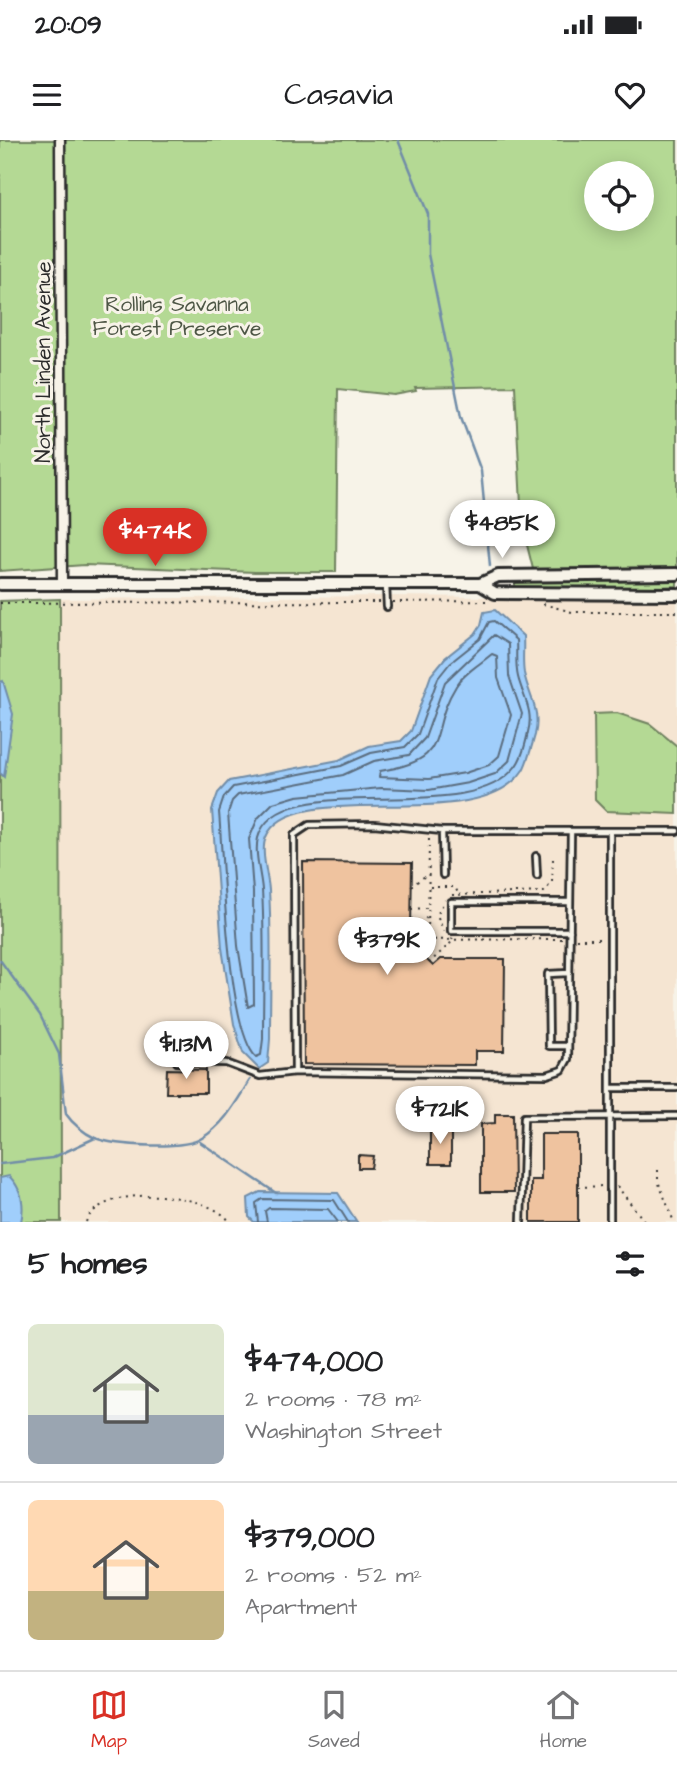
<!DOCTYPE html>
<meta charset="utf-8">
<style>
body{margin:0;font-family:"Architects Daughter",sans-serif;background:#f2f2f2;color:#202124;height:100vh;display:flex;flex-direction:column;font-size:26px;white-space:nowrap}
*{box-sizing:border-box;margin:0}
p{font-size:23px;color:#757577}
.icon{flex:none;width:38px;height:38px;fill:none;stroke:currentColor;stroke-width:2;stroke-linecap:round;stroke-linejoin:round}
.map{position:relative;height:1082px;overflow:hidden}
.sheet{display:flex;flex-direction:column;background:#fff;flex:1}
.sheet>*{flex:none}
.tools{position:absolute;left:584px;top:21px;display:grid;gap:14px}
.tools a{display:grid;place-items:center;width:70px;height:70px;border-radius:50%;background:#fff;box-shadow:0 4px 18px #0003;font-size:35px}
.price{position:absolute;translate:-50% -60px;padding:0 16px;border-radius:24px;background:#fff;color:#222;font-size:23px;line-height:46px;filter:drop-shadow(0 2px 4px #0008)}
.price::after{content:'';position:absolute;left:50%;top:42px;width:21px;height:16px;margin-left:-10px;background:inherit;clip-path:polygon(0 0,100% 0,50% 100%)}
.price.selected{background:#d93025;color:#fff}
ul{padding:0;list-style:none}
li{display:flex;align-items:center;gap:21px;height:175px;padding:0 28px}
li+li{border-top:2px solid #e0e0e0}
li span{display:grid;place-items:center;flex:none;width:196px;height:140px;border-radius:10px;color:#555}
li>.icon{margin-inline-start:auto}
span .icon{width:84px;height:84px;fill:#fffc;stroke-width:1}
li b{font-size:30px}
h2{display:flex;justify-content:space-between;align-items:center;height:84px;padding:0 28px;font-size:30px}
.status{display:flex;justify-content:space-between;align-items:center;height:49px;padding:0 35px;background:#fff;direction:ltr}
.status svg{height:19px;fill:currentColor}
header{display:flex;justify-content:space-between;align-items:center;height:91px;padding:0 28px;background:#fff;font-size:32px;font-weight:600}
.tab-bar{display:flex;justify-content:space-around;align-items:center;height:98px;border-top:2px solid #e0e0e0;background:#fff;font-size:19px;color:#757577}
.tab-bar a{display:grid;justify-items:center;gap:4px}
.tab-bar .selected{color:#d93025}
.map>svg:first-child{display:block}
</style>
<div class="status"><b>20:09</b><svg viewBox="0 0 49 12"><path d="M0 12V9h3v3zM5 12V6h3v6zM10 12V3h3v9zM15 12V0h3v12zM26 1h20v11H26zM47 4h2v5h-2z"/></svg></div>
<header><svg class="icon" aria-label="menu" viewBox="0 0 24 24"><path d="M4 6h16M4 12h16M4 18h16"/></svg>Casavia<svg class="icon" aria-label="heart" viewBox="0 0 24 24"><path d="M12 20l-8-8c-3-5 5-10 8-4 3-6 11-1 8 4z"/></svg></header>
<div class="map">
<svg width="677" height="1082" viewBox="0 0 677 1082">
<rect width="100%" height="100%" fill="#f7f3e8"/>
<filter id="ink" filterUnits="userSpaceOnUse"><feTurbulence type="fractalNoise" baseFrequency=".0143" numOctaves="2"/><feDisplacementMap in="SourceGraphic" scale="14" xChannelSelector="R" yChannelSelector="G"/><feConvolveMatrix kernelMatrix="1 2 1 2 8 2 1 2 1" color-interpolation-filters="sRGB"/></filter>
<g filter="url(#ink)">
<path fill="#f5e5d2" d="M388,456L677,459V1082H61L60,459Z"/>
<path fill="#b4d994" stroke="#708260" stroke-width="2" fill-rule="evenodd" d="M0,0H677V429H533L522,385L515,246L415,248L416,251L394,255L338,249L336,432H255L85,425L0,431ZM597,33H642V79H597Z
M677,440V446L632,449L515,447V442Z
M60,459L61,1082H0V461Z
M617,573L650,584L677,606V674L606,671L595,660L594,574Z"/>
<path fill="#a0cefb" stroke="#718da8" stroke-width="2" d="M495,470L523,496C524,508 522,522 524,533C529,557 541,570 535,595C532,605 528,621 523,630C479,699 292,634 266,697C260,711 268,735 269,750C272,799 270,849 270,899L268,923L259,929L243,913L234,884L222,808L212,670L218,653L229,641L339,620L369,606L401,601L411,591L431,535L445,518L475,494L481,485L484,472Z
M3,541L13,574L4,637L0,633V542Z
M9,1036C22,1049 25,1064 21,1082H0V1038Z
M260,1052L338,1053L357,1082H254L249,1077L248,1058Z"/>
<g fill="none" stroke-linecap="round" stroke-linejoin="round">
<path stroke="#5a6c7e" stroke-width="2" d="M494,481L516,500C517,511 515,525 518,537C523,557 534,571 528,592C526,602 522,619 515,627C468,690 277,625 258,698C254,713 261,735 262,750C265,799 263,849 263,899L261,915L256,917C227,889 223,718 219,672L224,657L233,647L341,626L371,613L405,607L418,594L438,538L450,523L480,499L489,482Z
M494,495L508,504L509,536L522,574L509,621L495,634L468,643L429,650L381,648L297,656L273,663L258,678L249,699L253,752L254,864L248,867L238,806L228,673L232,661L238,655L343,635L374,621L409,615L425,598L445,542Z
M492,514L497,516L498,538L511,575L499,616L489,625L465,633L429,639L379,637L380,631C455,619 426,594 456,546C464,533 480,524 492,514Z
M258,1082L256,1063L262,1059L334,1060L348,1082
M267,1082L265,1071L269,1068L328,1069L338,1082"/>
<path stroke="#718da8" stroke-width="2.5" d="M398,0L428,74V114L461,277L481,331L490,426
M0,820L40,875L59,914L66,974C72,983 84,993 95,998C116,1006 184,1010 202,998C225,984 236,962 250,940
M200,1002L276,1053
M0,1024L52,1018L95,998"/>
</g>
<path fill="#efc39f" stroke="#2b2b2b" stroke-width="2" d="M303,722L412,723L411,790L404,798L433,826L441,819H505L504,911H475V925L304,924Z
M167,929L206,930V953H166Z
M495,974H513L514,1052H481V984L495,983Z
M430,988H451V1024H430Z
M541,994H578V1082H531V1040H541Z
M358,1015L373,1016L371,1028H358Z"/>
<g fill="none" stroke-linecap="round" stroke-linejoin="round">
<defs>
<path id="service" d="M386,445L387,467
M442,691L443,735
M610,691V1082
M536,716L537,736
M570,791H451V762H570
M568,906H549L548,834L569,833
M177,922L226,923L260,936L295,932L547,935L562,930L568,919L571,691
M295,932L294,695L309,685L374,684L442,691H677
M611,948H677
M521,1082L524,977L677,976"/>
<path id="minor" d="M60,0L62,444"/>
<path id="secondary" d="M0,444H480L498,436L677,434
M480,444L495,453L677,454"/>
</defs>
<use href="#service" stroke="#2b2b2b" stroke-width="10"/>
<use href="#minor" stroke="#2b2b2b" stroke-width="13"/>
<use href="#secondary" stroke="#2b2b2b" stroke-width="16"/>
<path stroke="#2b2b2b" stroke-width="2" stroke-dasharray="2 5" stroke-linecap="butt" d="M393,462L489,461
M0,463L380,462
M543,464L572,472H677
M411,746L428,734
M430,747H455L458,753
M452,755L544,752L552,742L553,719
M411,769L427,768
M444,792L437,775L445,760
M428,799L429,696
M576,799H602
M406,800L564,799
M407,800L427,777
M429,823L454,800L451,798
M658,1030V1041L674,1082
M617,1046L645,1082
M578,1047L604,1046
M86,1082C100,1043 208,1051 230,1082"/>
<use href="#service" stroke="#f7f3e8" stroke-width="4.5"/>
<use href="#minor" stroke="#f7f3e8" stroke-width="8"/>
<use href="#secondary" stroke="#f7f3e8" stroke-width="10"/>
</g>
</g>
<g text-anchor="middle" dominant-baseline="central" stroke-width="6" stroke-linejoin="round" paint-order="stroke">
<g font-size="21" fill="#4d5645" stroke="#f7f3e8">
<text x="177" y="164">Rollins Savanna<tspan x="177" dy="24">Forest Preserve</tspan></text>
</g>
<g font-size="21" fill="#2b2b2b" stroke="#f7f3e8">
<text transform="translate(43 222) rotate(-90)">North Linden Avenue</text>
</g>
</g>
</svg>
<div class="tools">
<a><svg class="icon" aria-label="locate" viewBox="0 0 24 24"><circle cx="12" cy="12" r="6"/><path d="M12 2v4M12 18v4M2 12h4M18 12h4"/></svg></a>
</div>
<b class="price" style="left:502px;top:420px">$485K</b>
<b class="price selected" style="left:155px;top:428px">$474K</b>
<b class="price" style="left:387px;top:837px">$379K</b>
<b class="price" style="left:186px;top:941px">$1.13M</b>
<b class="price" style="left:440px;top:1006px">$721K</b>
</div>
<section class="sheet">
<h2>5 homes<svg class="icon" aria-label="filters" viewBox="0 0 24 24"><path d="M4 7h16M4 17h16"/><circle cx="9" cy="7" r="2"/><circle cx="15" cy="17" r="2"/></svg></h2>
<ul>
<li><span style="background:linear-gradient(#dfe7d0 65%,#9aa5b1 0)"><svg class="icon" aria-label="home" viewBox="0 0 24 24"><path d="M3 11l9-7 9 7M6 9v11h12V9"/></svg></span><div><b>$474,000</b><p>2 rooms · 78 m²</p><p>Washington Street</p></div></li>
<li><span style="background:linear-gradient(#ffd9b3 65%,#c2b280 0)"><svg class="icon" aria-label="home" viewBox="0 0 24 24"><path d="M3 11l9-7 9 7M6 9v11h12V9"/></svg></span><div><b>$379,000</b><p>2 rooms · 52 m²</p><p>Apartment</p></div></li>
</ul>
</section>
<nav class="tab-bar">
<a class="selected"><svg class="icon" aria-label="map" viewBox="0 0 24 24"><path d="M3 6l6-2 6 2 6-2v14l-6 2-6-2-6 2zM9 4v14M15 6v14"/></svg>Map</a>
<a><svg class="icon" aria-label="saved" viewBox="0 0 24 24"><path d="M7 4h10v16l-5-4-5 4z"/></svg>Saved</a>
<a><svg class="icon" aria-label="home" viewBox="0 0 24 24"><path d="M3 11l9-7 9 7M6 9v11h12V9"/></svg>Home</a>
</nav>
